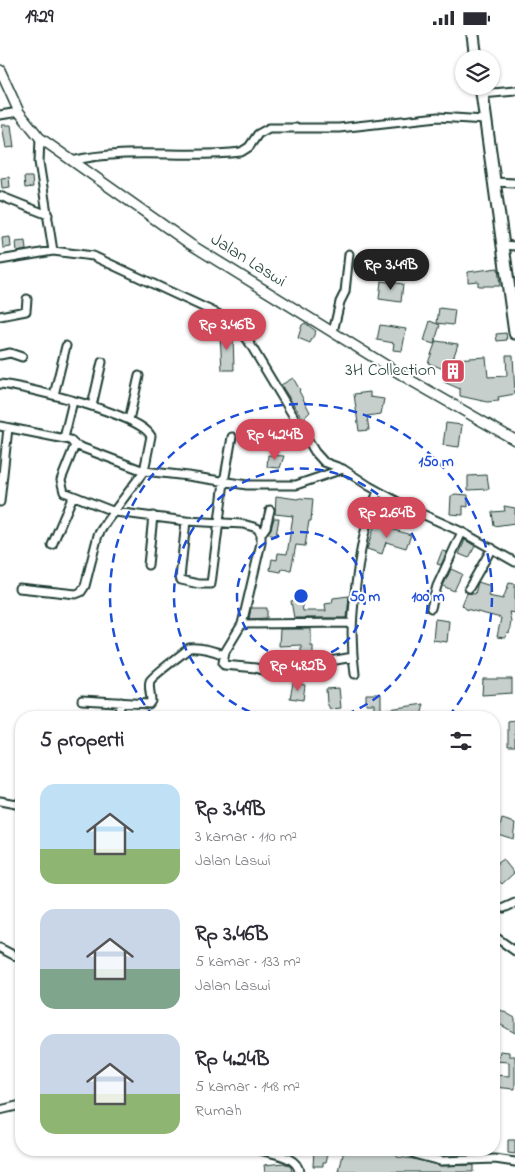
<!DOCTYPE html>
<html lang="id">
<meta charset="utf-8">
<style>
body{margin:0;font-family:"Indie Flower",sans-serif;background:#f7f7f7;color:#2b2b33;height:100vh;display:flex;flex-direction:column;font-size:19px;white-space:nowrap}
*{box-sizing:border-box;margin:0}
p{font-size:16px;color:#7c7c81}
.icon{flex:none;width:28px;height:28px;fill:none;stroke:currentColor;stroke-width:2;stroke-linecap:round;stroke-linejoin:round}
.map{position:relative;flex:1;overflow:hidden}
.details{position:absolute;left:15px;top:676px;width:485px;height:445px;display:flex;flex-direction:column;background:#fff;border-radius:20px;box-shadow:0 1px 4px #0004}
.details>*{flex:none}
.tools{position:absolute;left:455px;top:15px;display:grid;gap:10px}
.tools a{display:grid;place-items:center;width:45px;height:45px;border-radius:50%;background:#fff;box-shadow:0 1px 4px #0004;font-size:25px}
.price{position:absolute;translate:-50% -42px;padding:0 11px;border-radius:18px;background:#d1495b;color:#fff;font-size:16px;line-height:32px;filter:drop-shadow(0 1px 2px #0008)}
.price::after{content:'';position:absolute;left:50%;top:30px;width:15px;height:11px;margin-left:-8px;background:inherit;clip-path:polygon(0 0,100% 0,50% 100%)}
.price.on{background:#222;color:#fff}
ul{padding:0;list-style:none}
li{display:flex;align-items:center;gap:15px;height:125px;padding:0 25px}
li span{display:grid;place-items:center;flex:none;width:140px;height:100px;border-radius:15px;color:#555}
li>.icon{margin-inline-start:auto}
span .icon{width:60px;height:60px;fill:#fffc;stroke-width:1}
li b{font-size:21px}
h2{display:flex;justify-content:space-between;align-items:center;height:60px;padding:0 25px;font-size:21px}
.status{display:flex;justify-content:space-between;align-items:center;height:35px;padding:0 25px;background:#fff;direction:ltr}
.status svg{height:14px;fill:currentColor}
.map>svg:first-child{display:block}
</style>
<div class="status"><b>19:29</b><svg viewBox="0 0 49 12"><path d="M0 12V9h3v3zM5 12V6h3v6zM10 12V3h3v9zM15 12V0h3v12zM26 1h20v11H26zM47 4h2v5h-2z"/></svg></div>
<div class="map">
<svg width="515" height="1137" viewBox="0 0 515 1137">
<rect width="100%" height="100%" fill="#fff"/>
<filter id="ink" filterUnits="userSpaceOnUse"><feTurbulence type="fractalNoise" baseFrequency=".02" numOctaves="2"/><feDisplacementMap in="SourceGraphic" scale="10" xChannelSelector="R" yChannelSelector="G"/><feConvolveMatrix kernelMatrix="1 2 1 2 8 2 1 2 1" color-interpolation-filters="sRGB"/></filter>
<g filter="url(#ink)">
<path fill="#c7cfcc" stroke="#1f3d34" d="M2,90H11L14,112L6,113Z
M9,142L10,152L2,153L1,143Z
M24,142H32L33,152L25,153Z
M10,202L11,212L3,213L2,203Z
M25,206L26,215L17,217L16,207Z
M498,233L500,251H478V246L468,247V237Z
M381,246L403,249L401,267L379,264Z
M439,273L455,275L453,290L437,288Z
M430,286L440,290L434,309L424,306Z
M305,288L316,296L310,308L298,303L302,290Z
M380,290L406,294L402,316L393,315L394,308L377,305Z
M233,298L234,335H222L220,299Z
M506,298L507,305L497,306L496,299Z
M436,306L458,309L453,324L486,322L488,342L507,341L506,320H513L515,359L498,362L499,366L487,367L460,361V354L444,347L449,336L428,328Z
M293,343L300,355L299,356L310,377L303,384L281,350Z
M370,357V362L384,364L381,379L367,381L369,395L359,396L354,359Z
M446,388L462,390L459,412L443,410Z
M268,420L284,421L280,433L267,432Z
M487,440L489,454L468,455V441Z
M455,459L468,460V472L463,471V480L450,479L451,461Z
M276,461L297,464L300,463L313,464L311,486H309L305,511L296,510L291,535L282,534L281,537L270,535L272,524L277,525L278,518L287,519L293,481L275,479Z
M360,467L368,469L362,488L354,486Z
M504,471L515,473V488L494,491L492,477L505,476Z
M274,483H279L276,501L267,499L271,494Z
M375,489L411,500L406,513L386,507L382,519L367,514Z
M465,505L475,511L469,523L459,519Z
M442,516L447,517L441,530L437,529Z
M451,534L462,539L454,556L443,551Z
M478,547L491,551L488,561L503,564L509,548L515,549V578L509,577L511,586L509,599L507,598L505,603L497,602L501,583L466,574L462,570L467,558L475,559Z
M349,561L347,583H294L291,566L301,564L303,576H326L325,569L332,568L333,563Z
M251,573H267V583L249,584Z
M435,584L449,586L447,607L433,605Z
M280,594H311V611H313V623H301V610L279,611Z
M483,644H512V658L482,660Z
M293,648L305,650L303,665L290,663Z
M339,653L341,673L330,674L327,668L326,654Z
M366,659H381V677H374V669H366Z
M424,669L421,681L383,682L382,675Z
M515,685V711H508V686Z
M502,784L515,788L513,804L498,799Z
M503,824L514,838L502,849L494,841V834L498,830L497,828Z
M501,975L515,983V998L494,986Z
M500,1016L509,1017V1021H515V1054L494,1052V1040L509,1041V1027L494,1026V1020L499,1021Z
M508,1105H515V1119L508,1118Z
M314,1115H329L326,1127H323V1131H313Z
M344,1115H398L397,1122L414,1124L441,1131L473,1130V1137H339Z
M462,1115H475L474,1119L463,1120Z
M284,1128L291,1132L292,1137H265L264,1130Z"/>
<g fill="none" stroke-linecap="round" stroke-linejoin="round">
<defs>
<path id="minor" d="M482,59L515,56
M0,80L19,77
M40,103L39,127L53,216
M72,126C128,112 185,124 241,117L249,112L258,99L269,93H339L438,82L485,85
M494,147L515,148
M0,161L48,180
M503,210L515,211
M0,225L53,216L93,221L218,279L233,289L247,304L315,417L324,427L343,434L369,451L411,474L462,497L515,527
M0,281L26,276L27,264
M333,297L340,267L345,257L349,219
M0,320L10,318L22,322
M0,349C27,352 140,379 151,401L144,436L106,487L98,500L85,551L81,557L76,559L19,553
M54,360L66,311
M92,371L102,327
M129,385L139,341
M0,391L70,405L75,410L144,436L188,441L247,450H296L343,434
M64,403L73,366
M75,410L61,445L64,457L115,477L186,486L243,489L257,493L261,499V508L242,589L225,617L223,628L224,630L256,633L268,637L303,628H319L353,622
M0,467L8,393
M186,486L180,543L181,545L199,549H211L224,447L232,402
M261,499L266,492L270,475
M52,510L73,461
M148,530L153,481
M469,553L492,513
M431,573L437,551L462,497
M242,589L351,588
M355,639C350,603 352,578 357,542C361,510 366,486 378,456
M82,665L149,669L151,666C151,660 148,651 150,646C153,640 183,619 189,613C202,612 212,615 224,620
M118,682L121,667
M0,766L21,770
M504,873L515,868
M494,901L515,916
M0,913L21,924
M0,1075L21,1070
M260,1115C272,1119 298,1121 299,1137
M406,1115L418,1120L441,1126L495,1124L515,1127"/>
<path id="tertiary" d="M0,35L19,77L40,103L190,209L410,345L515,405"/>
<path id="primary" d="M473,0L476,24
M481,51L515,298"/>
</defs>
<use href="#minor" stroke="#1f3d34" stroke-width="11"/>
<use href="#tertiary" stroke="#1f3d34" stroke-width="12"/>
<use href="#primary" stroke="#1f3d34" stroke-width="15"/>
<use href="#minor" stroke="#fff" stroke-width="7"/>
<use href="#tertiary" stroke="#fff" stroke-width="9"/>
<use href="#primary" stroke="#fff" stroke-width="11"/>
</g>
</g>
<g fill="none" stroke="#1d4ed8" stroke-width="2.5" stroke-dasharray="9 6">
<circle cx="301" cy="561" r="64"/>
<path d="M264 682A127 127 0 1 1 338 682"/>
<path d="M154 682A191 191 0 1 1 448 682"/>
</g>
<defs>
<symbol id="building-square" viewBox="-11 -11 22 22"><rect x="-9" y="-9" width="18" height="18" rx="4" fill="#d1495b" stroke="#fff"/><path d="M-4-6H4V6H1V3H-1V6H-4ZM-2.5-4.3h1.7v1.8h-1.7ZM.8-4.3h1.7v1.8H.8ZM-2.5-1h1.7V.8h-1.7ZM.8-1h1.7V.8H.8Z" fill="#fff"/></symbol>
</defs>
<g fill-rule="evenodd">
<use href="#building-square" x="439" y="322" width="28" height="28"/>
</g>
<g text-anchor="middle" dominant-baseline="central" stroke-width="4" stroke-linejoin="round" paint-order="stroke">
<g font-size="18" fill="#1f3d34" stroke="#fff">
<text transform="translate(248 226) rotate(32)">Jalan Laswi</text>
</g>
<g font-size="18" fill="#1f3d34" stroke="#fff" text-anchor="end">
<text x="436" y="336">3H Collection</text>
</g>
</g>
<circle cx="301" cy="561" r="8" fill="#1d4ed8" stroke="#fff" stroke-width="2.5"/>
<g font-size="15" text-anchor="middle" font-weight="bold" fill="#1d4ed8" stroke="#fff" stroke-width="4" stroke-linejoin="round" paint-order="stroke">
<text x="436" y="431">150 m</text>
<text x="365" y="566">50 m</text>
<text x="428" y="566">100 m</text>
</g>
</svg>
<div class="tools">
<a><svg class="icon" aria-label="layers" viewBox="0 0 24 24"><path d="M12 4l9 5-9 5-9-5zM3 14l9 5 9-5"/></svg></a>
</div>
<b class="price on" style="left:391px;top:256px">Rp 3.49B</b>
<b class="price" style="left:227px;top:316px">Rp 3.46B</b>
<b class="price" style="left:275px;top:426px">Rp 4.24B</b>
<b class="price" style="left:387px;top:504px">Rp 2.64B</b>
<b class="price" style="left:298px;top:657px">Rp 4.82B</b>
<section class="details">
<h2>5 properti<svg class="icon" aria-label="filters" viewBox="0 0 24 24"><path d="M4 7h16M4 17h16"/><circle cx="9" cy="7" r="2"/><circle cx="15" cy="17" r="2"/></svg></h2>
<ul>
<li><span style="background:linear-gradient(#bfe0f5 65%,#8fb573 0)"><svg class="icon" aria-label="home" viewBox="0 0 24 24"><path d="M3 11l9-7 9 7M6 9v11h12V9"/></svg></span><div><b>Rp 3.49B</b><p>3 kamar · 110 m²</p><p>Jalan Laswi</p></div></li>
<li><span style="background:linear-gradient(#c9d6e8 60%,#7fa58c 0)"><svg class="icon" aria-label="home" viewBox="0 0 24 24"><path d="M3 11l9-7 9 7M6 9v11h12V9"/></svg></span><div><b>Rp 3.46B</b><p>5 kamar · 133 m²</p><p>Jalan Laswi</p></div></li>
<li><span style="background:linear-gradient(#c9d6e8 60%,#8fb573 0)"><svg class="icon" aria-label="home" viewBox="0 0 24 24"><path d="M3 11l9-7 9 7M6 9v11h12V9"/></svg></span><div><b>Rp 4.24B</b><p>5 kamar · 148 m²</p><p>Rumah</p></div></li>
</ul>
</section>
</div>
